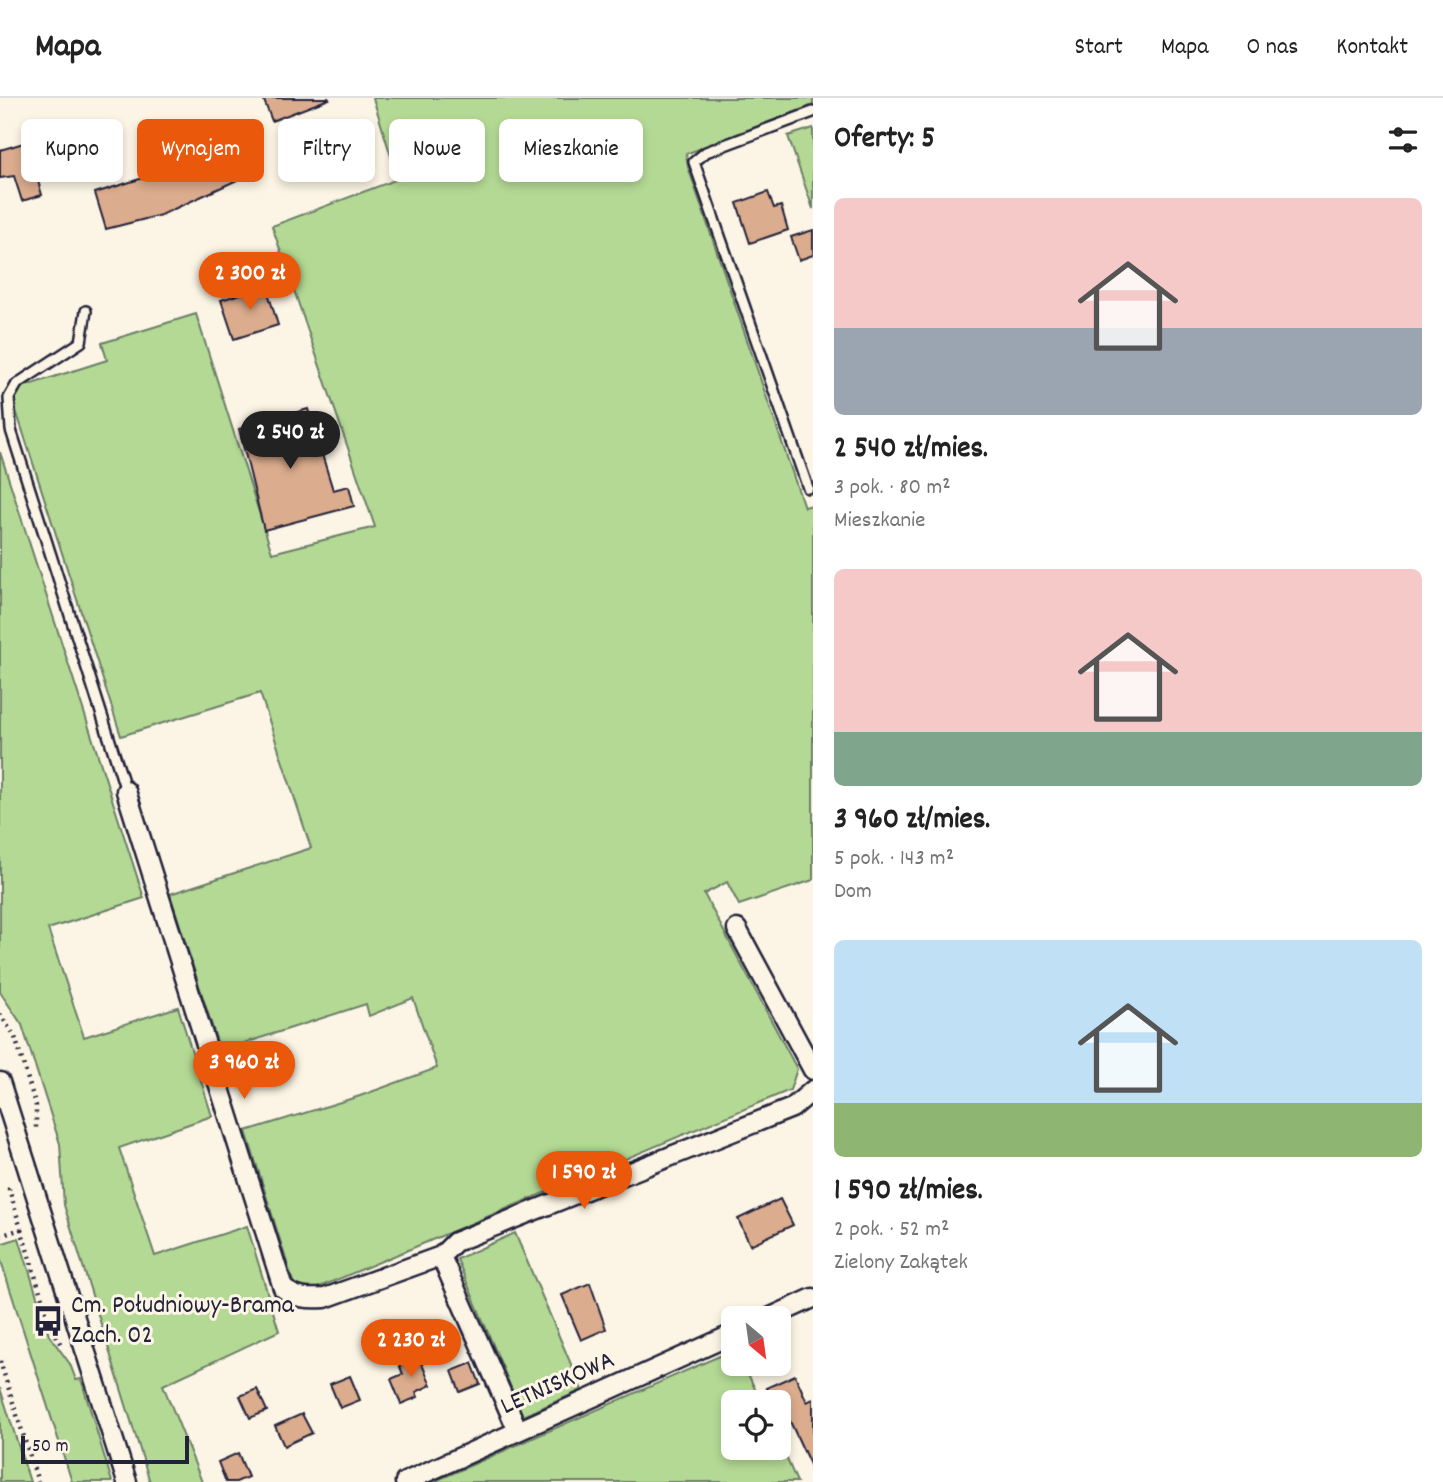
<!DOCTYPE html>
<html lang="pl">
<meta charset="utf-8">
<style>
body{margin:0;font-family:Dekko,sans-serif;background:#f6f6f6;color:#222;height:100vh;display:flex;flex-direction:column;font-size:26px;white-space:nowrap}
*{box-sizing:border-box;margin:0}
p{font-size:23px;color:#767676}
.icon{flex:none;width:38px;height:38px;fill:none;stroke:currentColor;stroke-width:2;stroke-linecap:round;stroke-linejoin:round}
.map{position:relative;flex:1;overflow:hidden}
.drawer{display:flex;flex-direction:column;background:#fff;width:630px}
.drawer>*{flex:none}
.top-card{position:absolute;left:21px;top:21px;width:665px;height:63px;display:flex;gap:14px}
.needle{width:46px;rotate:151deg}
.buttons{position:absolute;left:721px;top:1208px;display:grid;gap:14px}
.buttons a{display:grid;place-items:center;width:70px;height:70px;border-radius:10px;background:#fff;box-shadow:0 4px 10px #0003;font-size:35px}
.scale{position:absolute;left:21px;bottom:18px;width:168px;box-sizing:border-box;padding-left:7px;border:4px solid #22223b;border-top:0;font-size:19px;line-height:24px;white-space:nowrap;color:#22223b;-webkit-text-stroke:5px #fcf5e5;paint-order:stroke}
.price{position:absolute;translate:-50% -60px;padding:0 16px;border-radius:24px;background:#ea580c;color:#fff;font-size:23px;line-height:46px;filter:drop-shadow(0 2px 4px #0008)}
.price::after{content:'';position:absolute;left:50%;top:42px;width:21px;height:16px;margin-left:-10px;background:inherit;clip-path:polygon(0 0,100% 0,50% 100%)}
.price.selected{background:#222;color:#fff}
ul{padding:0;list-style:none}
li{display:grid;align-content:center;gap:14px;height:371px;padding:0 21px}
li span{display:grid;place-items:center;height:217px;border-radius:10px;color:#555}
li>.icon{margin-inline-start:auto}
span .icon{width:126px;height:126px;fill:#fffc;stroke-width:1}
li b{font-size:30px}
h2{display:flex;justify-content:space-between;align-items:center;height:84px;padding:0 21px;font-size:30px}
.tag{padding:0 24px;border-radius:10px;background:#fff;box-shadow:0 4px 10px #0003;font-size:24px;line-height:63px}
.tag.selected{background:#ea580c;color:#fff}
header{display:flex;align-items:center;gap:42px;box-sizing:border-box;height:98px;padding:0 35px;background:#fff;border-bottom:2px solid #e0e0e0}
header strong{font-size:33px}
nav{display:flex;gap:38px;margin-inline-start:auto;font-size:24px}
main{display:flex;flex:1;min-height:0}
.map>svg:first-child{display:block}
</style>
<header>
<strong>Mapa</strong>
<nav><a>Start</a><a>Mapa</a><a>O nas</a><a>Kontakt</a></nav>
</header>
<main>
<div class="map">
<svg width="813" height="1384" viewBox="0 0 813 1384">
<rect width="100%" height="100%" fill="#fcf5e5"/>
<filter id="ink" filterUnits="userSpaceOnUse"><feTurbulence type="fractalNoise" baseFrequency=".0143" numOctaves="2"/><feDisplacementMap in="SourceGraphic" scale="14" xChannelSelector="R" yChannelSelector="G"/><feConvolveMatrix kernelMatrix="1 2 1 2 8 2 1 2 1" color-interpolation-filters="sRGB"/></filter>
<g filter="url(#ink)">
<path fill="#b4d994" stroke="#6b7e68" stroke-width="2" d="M373,0H813V7L686,56L688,69L804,409L813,407V782L739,807L727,784L704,796L797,971L790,992L310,1193L294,1187L246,1033L360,998L437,970L413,900L369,918L366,906L220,953L170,796L311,750L260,595L121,638L13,303L19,290L107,262L102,245L196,216L272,455L375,429L272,128L398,81Z
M813,30V111L788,38Z
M0,354L144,800L48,831L84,939L178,909L212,1018L119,1050L155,1158L247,1128L279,1233L163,1287L202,1384H150L64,1107L60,1046L22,927L0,894Z
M515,1135L582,1292L523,1318L457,1161Z
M19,1140L49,1237L70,1266L76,1282L81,1281L112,1384H72L0,1160V1146Z
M733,1252V1265H743L761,1304H733V1349H779V1343L797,1384H433Z
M0,1290L30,1384H0Z"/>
<path fill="#dbac8d" stroke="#22223b" stroke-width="2" d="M263,0H328L329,1L272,23Z
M27,44L42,97L22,103L14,78L0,80V52Z
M231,44L246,78L161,117L106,131L95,95L172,71Z
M768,94L774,110L781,108L788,132L750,145L737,105Z
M813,132V157L799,162L791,139Z
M266,188L278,227L234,241L221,202Z
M308,311L333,392L349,388L354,408L264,432L239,331Z
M780,1101L793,1127L750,1147L738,1121Z
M590,1185L606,1231L581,1242L562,1197Z
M417,1255L431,1287L416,1294L418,1299L401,1306L391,1281L403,1276L398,1264Z
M472,1265L480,1286L460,1294L452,1273Z
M795,1277L807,1304L813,1301V1373L788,1319L779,1324V1304H772L766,1290Z
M350,1278L360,1302L340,1310L330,1286Z
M257,1291L267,1313L250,1320L240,1298Z
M302,1316L312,1335L284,1348L275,1328Z
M238,1355L248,1379L236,1384H226L218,1364Z"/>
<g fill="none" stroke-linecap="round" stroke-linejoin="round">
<defs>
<path id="lane" d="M86,213L81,244L17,286L9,300L11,332L126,693
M808,390L694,64L706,54L813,14"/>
<path id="street" d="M126,693L283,1190C297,1201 308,1201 325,1200L441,1158L455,1144L792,1010L813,992
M737,831L813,972
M0,984L127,1384
M441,1158L518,1333
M769,1220L813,1200
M405,1384L733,1236"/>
</defs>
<use href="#lane" stroke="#22223b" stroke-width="14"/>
<use href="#street" stroke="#22223b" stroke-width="23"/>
<path stroke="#22223b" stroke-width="4.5" stroke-dasharray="2 5" stroke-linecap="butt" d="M0,916L15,939L36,1008V1030
M21,1131L48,1220L62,1249
M0,1138L21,1131L9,1091L13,1088
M0,1263L38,1384"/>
<use href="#lane" stroke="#fcf5e5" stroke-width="9"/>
<use href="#street" stroke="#fcf5e5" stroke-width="18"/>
</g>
</g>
<defs>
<symbol id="bus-bare" viewBox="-9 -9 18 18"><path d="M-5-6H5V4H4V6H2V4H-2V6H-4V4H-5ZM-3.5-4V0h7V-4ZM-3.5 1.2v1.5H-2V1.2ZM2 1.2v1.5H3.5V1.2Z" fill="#22223b" stroke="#fcf5e5" stroke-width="2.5" paint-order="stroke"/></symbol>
</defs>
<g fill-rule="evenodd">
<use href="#bus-bare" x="26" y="1201" width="44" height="44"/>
</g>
<g text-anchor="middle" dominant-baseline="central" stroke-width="6" stroke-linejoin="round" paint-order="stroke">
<g font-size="26" fill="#22223b" stroke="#fcf5e5" text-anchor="start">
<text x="71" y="1208">Cm. Południowy-Brama<tspan x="71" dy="30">Zach. 02</tspan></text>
</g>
<g font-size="26" fill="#22223b" stroke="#fcf5e5">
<text transform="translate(558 1286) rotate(-24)">LETNISKOWA</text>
</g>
</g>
</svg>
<div class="buttons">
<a><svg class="needle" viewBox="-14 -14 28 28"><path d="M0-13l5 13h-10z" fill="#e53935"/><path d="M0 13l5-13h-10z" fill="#767676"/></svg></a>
<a><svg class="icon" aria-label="locate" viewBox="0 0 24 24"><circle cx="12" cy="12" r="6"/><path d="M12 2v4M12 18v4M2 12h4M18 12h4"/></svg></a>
</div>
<div class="scale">50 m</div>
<b class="price" style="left:250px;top:214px">2 300 zł</b>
<b class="price selected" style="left:290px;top:373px">2 540 zł</b>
<b class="price" style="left:244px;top:1003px">3 960 zł</b>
<b class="price" style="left:584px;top:1113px">1 590 zł</b>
<b class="price" style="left:411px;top:1281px">2 230 zł</b>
<div class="top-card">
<a class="tag">Kupno</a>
<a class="tag selected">Wynajem</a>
<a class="tag">Filtry</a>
<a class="tag">Nowe</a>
<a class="tag">Mieszkanie</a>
</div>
</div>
<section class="drawer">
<h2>Oferty: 5<svg class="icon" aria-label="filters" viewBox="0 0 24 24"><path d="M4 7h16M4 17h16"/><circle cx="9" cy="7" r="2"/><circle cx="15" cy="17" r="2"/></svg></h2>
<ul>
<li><span style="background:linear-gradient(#f6c9c9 60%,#9aa5b1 0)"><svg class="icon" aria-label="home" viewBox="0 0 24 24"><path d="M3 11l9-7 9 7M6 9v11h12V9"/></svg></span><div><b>2 540 zł/mies.</b><p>3 pok. · 80 m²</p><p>Mieszkanie</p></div></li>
<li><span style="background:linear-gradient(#f6c9c9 75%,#7fa58c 0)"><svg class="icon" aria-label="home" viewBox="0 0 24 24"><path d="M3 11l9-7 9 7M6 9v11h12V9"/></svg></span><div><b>3 960 zł/mies.</b><p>5 pok. · 143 m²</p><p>Dom</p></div></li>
<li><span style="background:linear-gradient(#bfe0f5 75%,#8fb573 0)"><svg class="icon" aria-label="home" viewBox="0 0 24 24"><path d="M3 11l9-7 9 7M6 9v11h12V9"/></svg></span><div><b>1 590 zł/mies.</b><p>2 pok. · 52 m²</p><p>Zielony Zakątek</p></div></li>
</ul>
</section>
</main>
